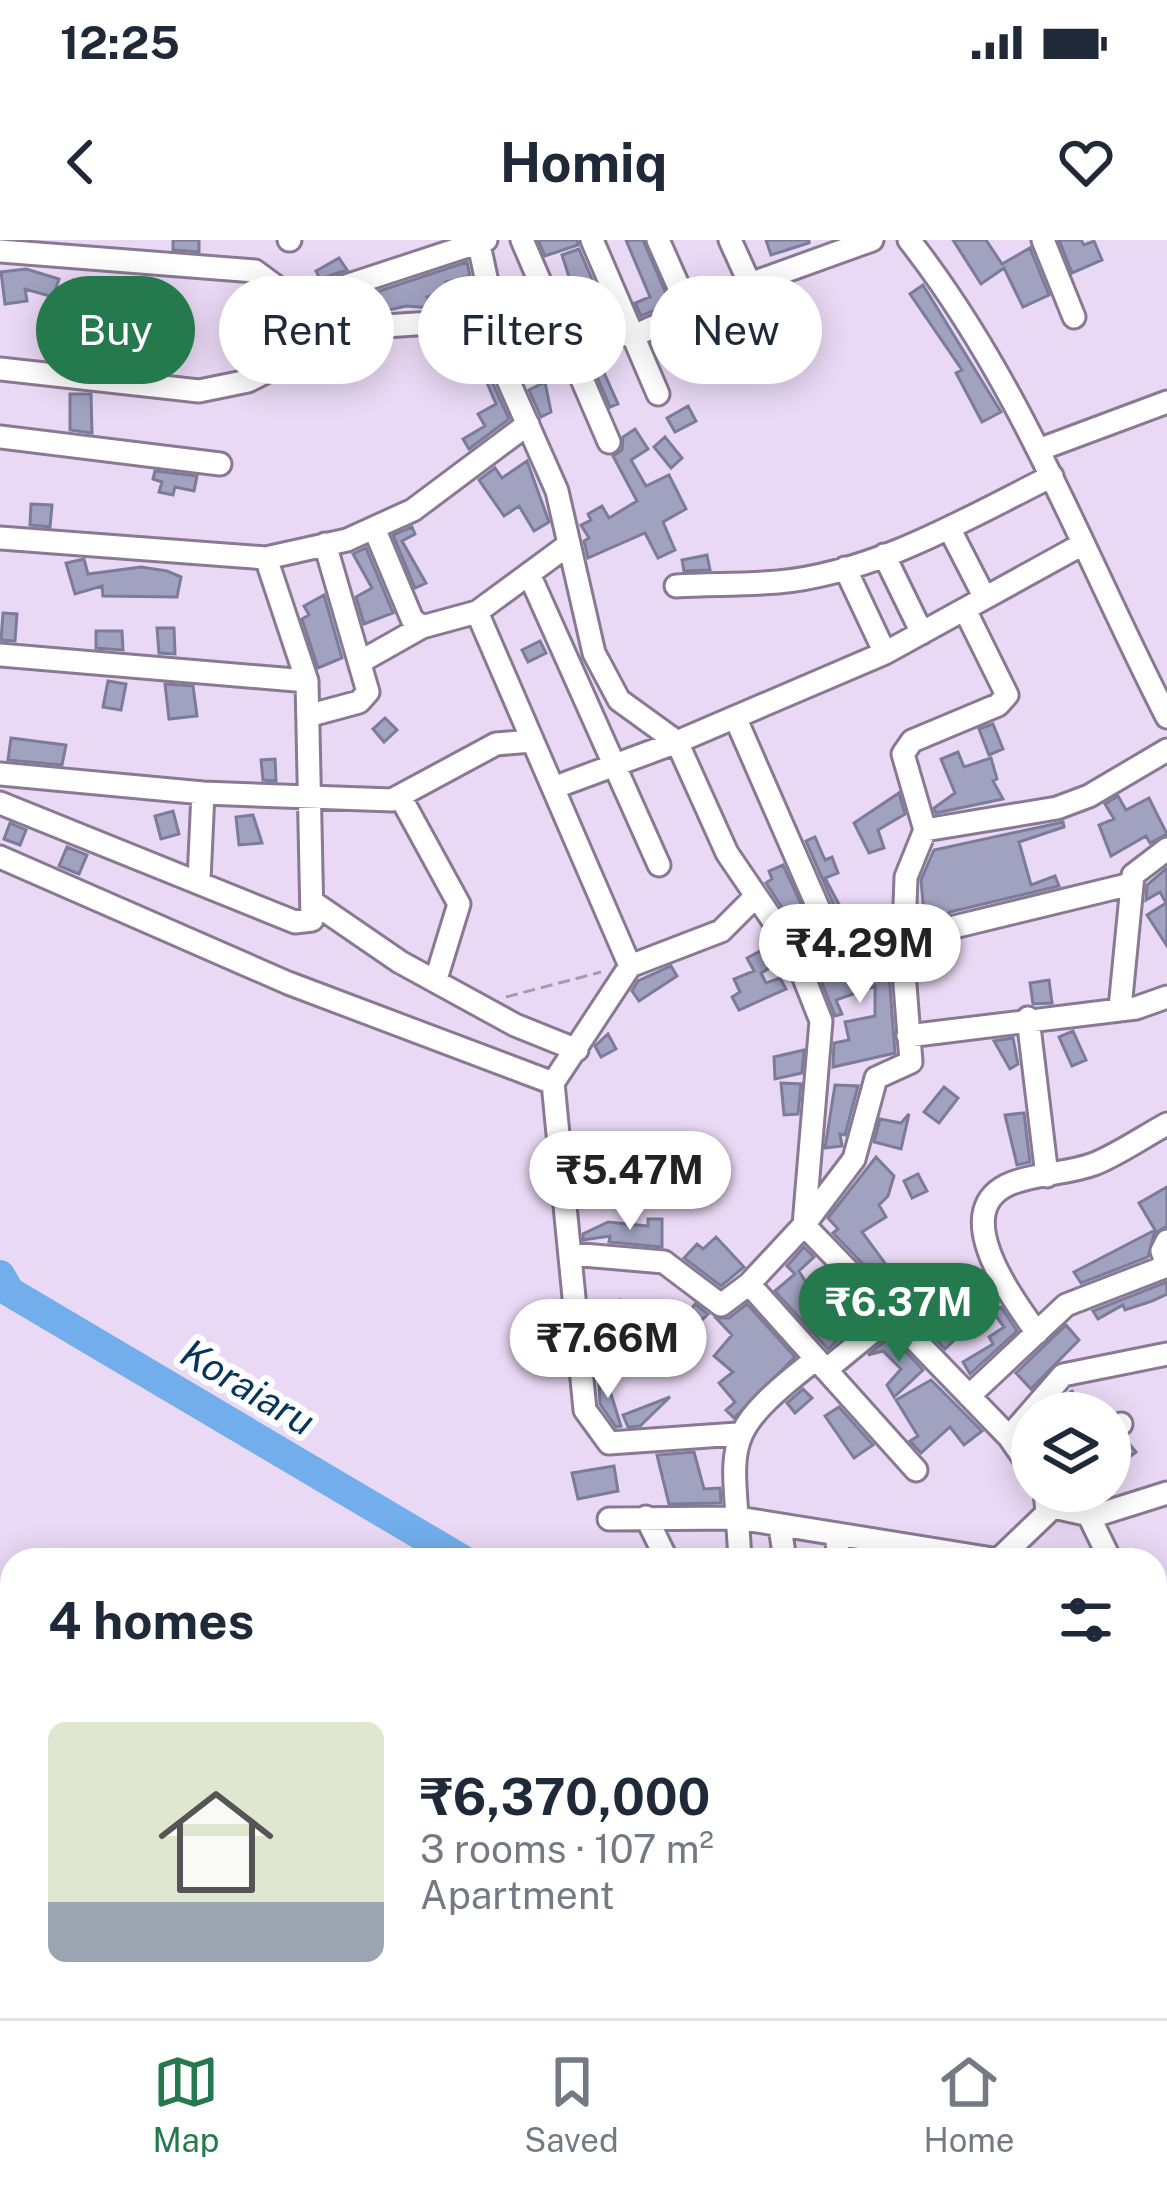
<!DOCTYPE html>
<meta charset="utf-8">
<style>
body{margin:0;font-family:"Public Sans",sans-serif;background:#f6f6f7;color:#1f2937;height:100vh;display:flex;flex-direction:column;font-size:45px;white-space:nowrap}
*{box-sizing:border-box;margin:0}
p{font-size:39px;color:#747a83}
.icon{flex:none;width:66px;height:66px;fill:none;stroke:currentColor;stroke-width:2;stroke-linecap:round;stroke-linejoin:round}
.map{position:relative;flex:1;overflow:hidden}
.details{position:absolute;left:0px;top:1308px;width:1167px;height:471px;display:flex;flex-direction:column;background:#fff;border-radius:36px 36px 0 0;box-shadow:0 6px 30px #0003}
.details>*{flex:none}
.top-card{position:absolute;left:36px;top:36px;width:1095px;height:108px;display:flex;gap:24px}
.tools{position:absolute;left:1011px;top:1152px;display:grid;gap:24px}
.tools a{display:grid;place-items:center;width:120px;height:120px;border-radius:50%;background:#fff;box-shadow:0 6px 30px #0003;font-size:60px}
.price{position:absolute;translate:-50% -102px;padding:0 27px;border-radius:42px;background:#fff;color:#222;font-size:39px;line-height:78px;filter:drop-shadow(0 3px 6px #0008)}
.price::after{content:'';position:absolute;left:50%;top:72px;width:36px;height:27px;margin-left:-18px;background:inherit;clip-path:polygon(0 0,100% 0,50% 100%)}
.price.current{background:#257a4d;color:#fff}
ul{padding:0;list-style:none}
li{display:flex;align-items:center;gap:36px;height:300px;padding:0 48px}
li+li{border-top:3px solid #e0e1e3}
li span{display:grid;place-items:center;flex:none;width:336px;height:240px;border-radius:18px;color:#555}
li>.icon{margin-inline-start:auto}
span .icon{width:144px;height:144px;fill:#fffc;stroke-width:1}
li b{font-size:51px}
h2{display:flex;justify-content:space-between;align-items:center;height:144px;padding:0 48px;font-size:51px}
.chip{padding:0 42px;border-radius:54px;background:#fff;box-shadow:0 6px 30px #0003;font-size:42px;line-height:108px}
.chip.current{background:#257a4d;color:#fff}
.status{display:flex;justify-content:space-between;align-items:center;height:84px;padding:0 60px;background:#fff;direction:ltr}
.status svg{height:33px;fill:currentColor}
header{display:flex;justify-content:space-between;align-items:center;height:156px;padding:0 48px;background:#fff;font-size:54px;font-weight:700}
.menu{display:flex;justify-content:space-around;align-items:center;height:168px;border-top:3px solid #e0e1e3;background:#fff;font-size:33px;color:#747a83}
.menu a{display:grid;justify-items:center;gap:6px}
.menu .current{color:#257a4d}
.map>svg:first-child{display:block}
</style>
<div class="status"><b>12:25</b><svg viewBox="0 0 49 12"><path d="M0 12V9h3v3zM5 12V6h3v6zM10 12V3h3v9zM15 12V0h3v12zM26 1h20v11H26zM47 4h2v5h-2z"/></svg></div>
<header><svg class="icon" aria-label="back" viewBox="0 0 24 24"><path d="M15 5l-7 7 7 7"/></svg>Homiq<svg class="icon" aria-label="heart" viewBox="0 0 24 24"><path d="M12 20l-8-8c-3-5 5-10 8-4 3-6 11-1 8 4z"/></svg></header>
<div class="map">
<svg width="1167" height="1778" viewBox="0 0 1167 1778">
<rect width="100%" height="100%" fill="#ead9f5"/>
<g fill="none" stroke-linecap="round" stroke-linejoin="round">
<path stroke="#72aeec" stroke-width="30" d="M0,1035L10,1052L463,1320
M817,1767L822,1778"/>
</g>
<path fill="#a0a2c0" stroke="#7a7c99" stroke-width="3" d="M173,0H199V12L173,10Z
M538,0H577L578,5L545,16Z
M626,0H643L670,63L641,76L635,63L650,57Z
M766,0H809V3L771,15Z
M953,0H986L1002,24L1030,8L1049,55L1023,67L1004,28L981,44Z
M1059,0H1081L1084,5L1094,1L1102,20L1072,33Z
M579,9L607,74L587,81L584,88L618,164L610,167L559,48L571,43L562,15Z
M339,18L347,30L320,39L316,31Z
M467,22L470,36L446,42L448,51L427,57L432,68L406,66L333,83L328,68Z
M26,29L59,39L53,57L25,49L27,61L5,64L1,32Z
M146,45L162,48L158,67L142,64Z
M923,45L1001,172L982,182L956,133L962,130L910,54Z
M533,64L550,103L544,106L523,68Z
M740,65L746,76L690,107L683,95Z
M483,95L493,144L509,179L469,209L463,199L485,186L478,174L496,164L467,96Z
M107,99L132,102L130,128L105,126Z
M545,142L551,172L541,177L529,150Z
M70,154H91L92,193L70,190Z
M688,166L696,181L675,192L667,178Z
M635,189L648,209L631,220L646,246L669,235L686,269L663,282L675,310L658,318L645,293L588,318L584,301L589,298L581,285L591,280L588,274L602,266L609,278L637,261L613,216L622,210L623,197Z
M665,197L682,218L671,228L654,207Z
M527,221L549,282L534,291L519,266L504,276L479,240L495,228L502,238Z
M155,231L197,236L194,251L175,247L173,255L159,252L162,242L153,239Z
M31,264L52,265L50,287L30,285Z
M412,287L415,294L402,301L426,343L415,348L393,295Z
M366,308L393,373L364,384L356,357L372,348L353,314Z
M707,315L710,330L684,331L682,320Z
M84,319L88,334L141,327L167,331L181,337L177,357L103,356L102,346L75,354L66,323Z
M324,355L342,418L318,428L302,379L309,375L304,366Z
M3,373L17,374L15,401L1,400Z
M157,388H174L175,414L159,413Z
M96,391H122L123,410L96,408Z
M540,401L546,413L528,422L522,410Z
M108,441L126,444L121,470L103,467Z
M165,444L193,446L197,476L169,479Z
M385,478L397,490L384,502L373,489Z
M993,484L1003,509L989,515L979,489Z
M11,498L66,505L62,525L8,520Z
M958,512L964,527L991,518L997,539L993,541L1003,559L936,573L934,568L955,553L941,519Z
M275,519L276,541L263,540L261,520Z
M899,553L905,574L878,590L884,608L869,613L854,583Z
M1118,556L1126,570L1149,558L1167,594L1150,603L1146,596L1111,616L1099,585L1114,579L1105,564Z
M173,571L179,594L161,599L155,576Z
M253,575L262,603L239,605L236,577Z
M1063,582L1064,587L1019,602L1031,645L1055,636L1059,646L950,672L937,683L939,689L919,698L920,676L924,674L921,640L934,610Z
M10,583L26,590L20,605L4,599Z
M815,597L825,620L832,617L838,633L825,638L843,672L854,667L860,678L808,707L766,643L772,639L769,631L783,625L811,685L820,689L832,684L835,668L806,601Z
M67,607L87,615L79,634L59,626Z
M1167,628V706L1147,675L1166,663L1160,652L1146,660L1147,645Z
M764,709L773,726L761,733L766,743L780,738L786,749L739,770L732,757L740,752L734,739L754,731L747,718Z
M856,710L859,718L888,720L895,813L833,827L834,803L849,800L845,782L875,776V746L836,760L842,774L835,776L815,725Z
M671,726L677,736L639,761L632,751L638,741Z
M1049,740L1052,763L1033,764L1030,743Z
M1073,791L1086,820L1072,826L1059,797Z
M608,794L616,809L601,817L595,806Z
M1013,798L1018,824L1010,829L994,801Z
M804,810L802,833L775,839L774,817Z
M781,843L801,844L798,874L784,875Z
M835,845L858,846L845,895L840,894L842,906L825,908Z
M944,847L958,858L939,883L924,872Z
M1024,873L1030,922L1017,925L1005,875Z
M909,874L901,909L874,902L880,879L901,883Z
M876,917L894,936L888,956L879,965L886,977L862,992L901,1045L912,1035L950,1080L956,1075L968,1087L945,1109L833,993L838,989L828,978Z
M918,934L927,951L912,958L904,941Z
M1167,947V986L1154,994L1148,1017L1081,1043L1074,1032L1155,990L1139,963Z
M648,979H662V1007L609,1002L610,996L583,1000V994L608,982L648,986Z
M716,997L744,1027L721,1046L684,1018L697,1004L703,1009Z
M804,1007L814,1017L799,1031L818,1062L839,1043L868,1072L828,1109L775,1051L795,1034L787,1026Z
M1167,1042V1054L1152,1061L1125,1070L1123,1065L1098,1079L1093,1071Z
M620,1060L625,1081L606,1086L601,1065Z
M695,1064L708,1074L672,1108L666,1091L678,1079L681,1083Z
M747,1064L795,1117L734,1178L726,1170L735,1162L719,1143L733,1132L714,1116L732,1095L716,1078H729Z
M1001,1067L1017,1091L970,1134L963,1122L993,1104L989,1097L1004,1087L993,1072Z
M1066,1085L1079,1100L1031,1149L1016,1133Z
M891,1096L923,1130L894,1157L887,1145L901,1129L883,1111L868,1115Z
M598,1125L611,1154L621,1186L616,1187L600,1164Z
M931,1140L982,1191L964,1205L950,1187L921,1213L910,1201L918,1196L896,1160Z
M803,1149L812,1158L795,1173L787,1163Z
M1072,1151L1087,1173H1050L1065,1156Z
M670,1157L640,1186L628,1187L623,1175Z
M839,1167L873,1205L854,1218L825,1176Z
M1125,1199L1136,1212L1110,1232V1206Z
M694,1212L704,1249L720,1248L721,1263L669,1264L657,1215Z
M614,1226L618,1251L578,1259L572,1233Z"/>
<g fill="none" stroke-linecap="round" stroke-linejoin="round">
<defs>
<path id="minor" d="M289,0H290
M478,0L508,140L557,251L594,413L619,460L677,502
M522,0L609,202
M592,0L658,154
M658,0L689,70
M730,0L750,44
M909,0C1022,144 1084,316 1167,477
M1043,0L1074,77
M0,11L255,31L297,62L486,0
M631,97L750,44L872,0
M0,129L199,151L248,141L327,101L370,87L492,79
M0,197L220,224
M1041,209L1167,162
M374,288L412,379L422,387L477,372L568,305
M949,288L985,358
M0,298L266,318L347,300L413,270L528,184
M884,315L922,393
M845,328L885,413
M529,334L659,625
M676,346C710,344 744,345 778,342C875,333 966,279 1052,236
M477,372L630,726L553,843
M0,415L307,441
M360,422L422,387
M311,475L359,462L368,452L325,304
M735,477L821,674
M0,534L203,553L392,560L496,504L532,501
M553,548L677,502
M401,558L459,664L436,739
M0,563L295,682L312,680L307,441L266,318
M925,590L1057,568L1089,556L1167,510
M0,617L288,743L553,843L585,1170L609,1203L737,1194
M199,640L203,553
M314,663L400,722L515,785L577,810
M954,687L1131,644
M630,726L721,691L754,658
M1120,768L1133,635L1167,609
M1028,778L1047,936
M908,796L1136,768L1167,757
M1167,1001L1162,1011L1167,1026
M571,1014L664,1022L721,1065L749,1044
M1037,1093C1013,1059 945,969 1012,943C1038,933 1067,934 1094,924C1119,914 1143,897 1167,884
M826,1130L894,1074
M969,1156L1066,1065L1167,1026
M1110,1191L1121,1184
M1009,1197L1063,1135L1167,1114
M916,1230L749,1044L804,985L854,919L876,838L911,822L903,719L906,637L925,590L903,514L912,501L998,465L1007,455L965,370
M1032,1230L1009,1197L804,985L821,781L793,710L727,613L677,502L885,413L1081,305
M1049,1266L1094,1276L1167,1253
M1089,1276L1106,1311L1104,1320
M646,1277L667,1320
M609,1279L738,1278L999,1320
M780,1287L785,1320
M836,1294L839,1320
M740,1320C734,1201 715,1198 816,1119
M998,1320L1047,1273L1045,1251
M1155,1580L1167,1556
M0,1641L12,1760
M1155,1645L1167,1635
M1155,1660L1167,1673
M1155,1737L1167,1728
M561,1767L569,1778
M941,1767L960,1777L991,1767
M1105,1778L1118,1767"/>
<path id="highway" d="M1155,1443L1167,1428
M1155,1505L1167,1489
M850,1778L861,1767
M890,1778L901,1767"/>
</defs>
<use href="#minor" stroke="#897992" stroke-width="27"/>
<use href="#highway" stroke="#897992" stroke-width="39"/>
<path stroke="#a699ae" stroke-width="3" stroke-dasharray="12 6" stroke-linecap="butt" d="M506,757L601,732"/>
<use href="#minor" stroke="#fff" stroke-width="21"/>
<use href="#highway" stroke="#fff" stroke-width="33"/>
</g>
<g text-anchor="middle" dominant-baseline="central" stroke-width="12" stroke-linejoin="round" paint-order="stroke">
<g font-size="39" font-style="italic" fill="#07345b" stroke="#fff">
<text transform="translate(248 1147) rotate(31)">Koraiaru</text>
</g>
</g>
</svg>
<div class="tools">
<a><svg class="icon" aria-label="layers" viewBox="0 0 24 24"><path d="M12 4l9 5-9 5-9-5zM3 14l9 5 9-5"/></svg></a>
</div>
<b class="price" style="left:860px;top:766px">₹4.29M</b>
<b class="price" style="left:630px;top:993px">₹5.47M</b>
<b class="price current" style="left:899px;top:1125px">₹6.37M</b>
<b class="price" style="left:608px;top:1161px">₹7.66M</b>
<div class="top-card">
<a class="chip current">Buy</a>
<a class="chip">Rent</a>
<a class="chip">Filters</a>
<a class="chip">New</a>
</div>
<section class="details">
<h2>4 homes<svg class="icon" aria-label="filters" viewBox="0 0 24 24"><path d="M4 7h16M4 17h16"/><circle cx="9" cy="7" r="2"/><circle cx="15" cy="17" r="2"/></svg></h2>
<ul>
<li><span style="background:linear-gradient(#dfe7d0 75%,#9aa5b1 0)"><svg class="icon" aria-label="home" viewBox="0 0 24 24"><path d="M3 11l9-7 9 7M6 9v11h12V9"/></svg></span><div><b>₹6,370,000</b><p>3 rooms · 107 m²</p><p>Apartment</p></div></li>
</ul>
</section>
</div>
<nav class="menu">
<a class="current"><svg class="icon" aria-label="map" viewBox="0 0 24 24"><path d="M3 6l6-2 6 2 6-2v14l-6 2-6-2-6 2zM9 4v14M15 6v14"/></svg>Map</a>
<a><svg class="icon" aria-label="saved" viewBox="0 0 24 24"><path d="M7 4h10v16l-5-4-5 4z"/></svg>Saved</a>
<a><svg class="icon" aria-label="home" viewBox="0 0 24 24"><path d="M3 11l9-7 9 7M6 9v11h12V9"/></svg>Home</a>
</nav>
